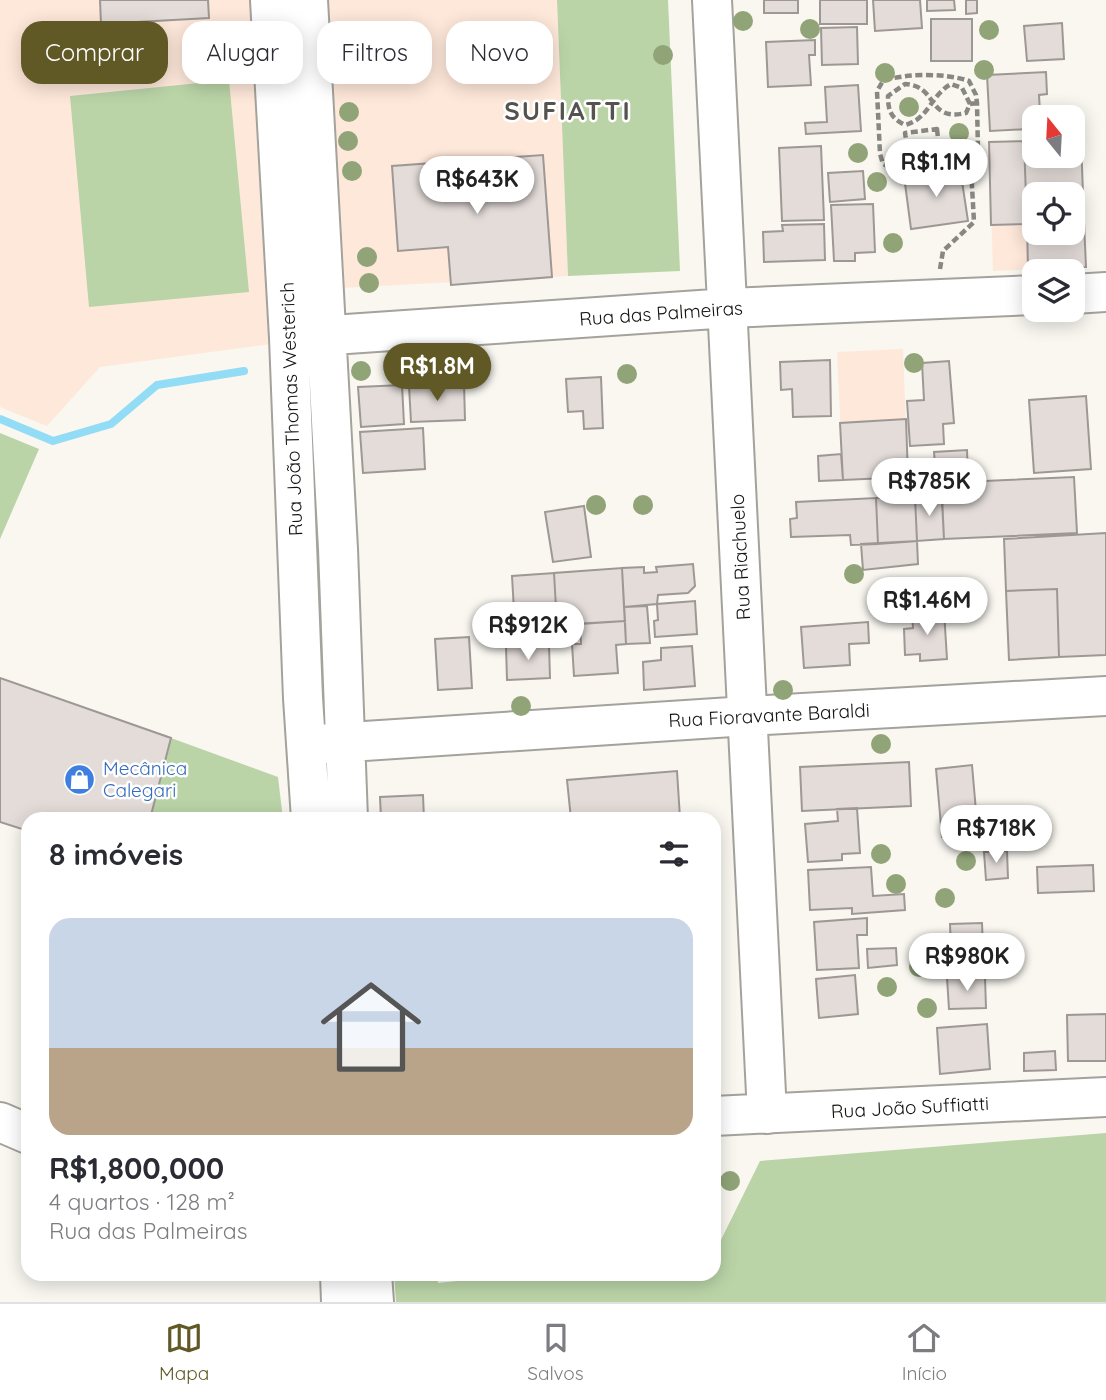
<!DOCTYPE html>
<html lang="pt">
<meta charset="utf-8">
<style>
body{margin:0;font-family:Quicksand,sans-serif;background:#f7f7f7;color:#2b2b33;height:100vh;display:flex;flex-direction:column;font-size:26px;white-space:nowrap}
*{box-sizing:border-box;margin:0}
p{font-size:23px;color:#7c7c81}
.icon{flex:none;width:38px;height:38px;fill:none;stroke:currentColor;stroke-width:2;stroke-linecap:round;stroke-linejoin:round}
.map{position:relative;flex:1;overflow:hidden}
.sheet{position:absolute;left:21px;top:812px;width:700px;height:469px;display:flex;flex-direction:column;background:#fff;border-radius:21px;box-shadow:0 4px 18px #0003}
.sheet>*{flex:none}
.top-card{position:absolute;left:21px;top:21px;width:700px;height:63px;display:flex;gap:14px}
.needle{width:46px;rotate:342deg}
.buttons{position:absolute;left:1022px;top:105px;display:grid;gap:14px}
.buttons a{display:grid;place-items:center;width:63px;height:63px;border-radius:14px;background:#fff;box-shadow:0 4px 18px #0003;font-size:35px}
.price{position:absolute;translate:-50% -60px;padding:0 16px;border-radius:24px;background:#fff;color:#222;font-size:23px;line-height:46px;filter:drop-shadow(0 2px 4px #0008)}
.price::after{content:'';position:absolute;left:50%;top:42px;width:21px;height:16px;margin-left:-10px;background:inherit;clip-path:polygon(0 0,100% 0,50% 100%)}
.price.on{background:#615925;color:#fff}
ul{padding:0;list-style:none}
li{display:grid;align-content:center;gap:14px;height:371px;padding:0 28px}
li span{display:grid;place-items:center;height:217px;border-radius:21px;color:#555}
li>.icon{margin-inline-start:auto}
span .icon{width:126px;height:126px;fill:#fffc;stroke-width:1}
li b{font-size:30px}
h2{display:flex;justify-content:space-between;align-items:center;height:84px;padding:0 28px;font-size:30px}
.pill{padding:0 24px;border-radius:21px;background:#fff;box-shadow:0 4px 18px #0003;font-size:24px;line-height:63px}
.pill.on{background:#615925;color:#fff}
.menu{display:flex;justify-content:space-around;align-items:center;height:98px;border-top:2px solid #e1e1e2;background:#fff;font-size:19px;color:#7c7c81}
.menu a{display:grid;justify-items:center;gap:4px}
.menu .on{color:#615925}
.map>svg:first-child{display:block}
</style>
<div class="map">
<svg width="1106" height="1302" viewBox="0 0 1106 1302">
<rect width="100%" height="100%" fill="#f9f7f0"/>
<path fill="#fee8da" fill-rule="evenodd" d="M0,0H258L279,343L100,367L47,426L0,407Z
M327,0H557L568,276L341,288Z
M1073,139H1081L1086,267L993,271L989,142L1034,140V156H1073ZM1034,194H1073V233H1034Z
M903,349L908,477L843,480L837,352Z"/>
<path fill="#bad4a7" d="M557,0H668L680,271L568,276Z
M229,80L249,292L89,307L70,96Z
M0,433L39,449L0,539Z
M171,738L278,777L283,819H150Z
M1106,1133V1302H396L394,1274H437L438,1283L523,1274H714V1254L760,1161Z"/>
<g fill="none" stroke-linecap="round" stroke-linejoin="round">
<path stroke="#93dcf6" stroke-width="8" d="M0,419L53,441L111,424L157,385L244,371"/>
</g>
<path fill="#e3dcd9" stroke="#9e9895" stroke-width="2" d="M100,0H208L209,18L101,24Z
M764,0H798V13H764Z
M820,0H867V24H820Z
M873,0H920L922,28L875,31Z
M927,0H954L955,10L927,11Z
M966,0H977V13L966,14Z
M931,19H972V61H931Z
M1062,23L1064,59L1027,61L1024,26Z
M857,27L858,64L822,65L821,28Z
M815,40V55H809L811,85L768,87L766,42Z
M1046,72L1047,94L1039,95L1040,112L1027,113L1028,129L990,131L987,75Z
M858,85L861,131L806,134L805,123L827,122L825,87Z
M1073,139H1081L1084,222H1073V194H1034V224H1027L1024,141L1034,140V156H1073Z
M1024,141L1027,224L991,225L989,142Z
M821,146L824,220L782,221L779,148Z
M543,155L552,277L451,285L448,247L398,251L392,166Z
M960,168L968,221L911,229L904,176Z
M863,171L865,199L830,202L828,173Z
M873,204L875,252L855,253V261H834L831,205Z
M1073,222H1084L1086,267L1028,269L1027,224H1034V233H1073Z
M824,224L825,260L764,262L763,232L783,231L782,225Z
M830,360L831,416L793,417L792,389L781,390L780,362Z
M949,361L954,423L943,424L944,444L910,446L907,401L924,400L922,363Z
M601,377L603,428L584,429L583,411L568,412L566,379Z
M464,383L465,420L411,422L409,386Z
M402,385L404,424L361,427L358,387Z
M1086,396L1091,469L1034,473L1029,400Z
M906,419L908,477L843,480L840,423Z
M423,428L425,469L363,473L360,432Z
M967,450L968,475L936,477L934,452Z
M841,454L843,480L819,481L818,456Z
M1074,477L1077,533L944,539L941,483Z
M942,496L944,539L917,541L915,497Z
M915,497L917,541L878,544L876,498Z
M876,498L878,544L851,545L850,535L791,537L790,519L797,518L796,502Z
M584,506L591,557L553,562L545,512Z
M1106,533V655L1059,657L1057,589L1006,591L1004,539Z
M917,541L918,564L863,570L861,544Z
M693,564L695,586L688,593L658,595L657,604L624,607L622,568L644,567V573L657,572L656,567Z
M622,568L625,621L557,625L554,573Z
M554,573L557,625L515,628L512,576Z
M1057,589L1059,657L1009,660L1006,591Z
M695,601L697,634L655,637L654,621L658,620L657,604Z
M647,606L650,643L626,644L624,607Z
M944,611L947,659L920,661V654L905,655L904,629L913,628L912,614Z
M625,621L626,644L616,645L618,673L574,676L572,644H581L580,624Z
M868,622L869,643L849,644L850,665L804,668L801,627Z
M469,637L472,688L438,690L435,639Z
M549,645L550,678L507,680L506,647Z
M692,646L695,686L644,690L643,662L661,660V648Z
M0,678L171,738L150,819H28V831L0,822Z
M909,762L911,806L802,811L800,767Z
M972,765L978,834L942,837L936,769Z
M677,771L680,818L571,819L567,780Z
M423,795L424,819H381L380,797Z
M857,808L860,853L842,854V860L808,862L805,824L838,821L837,809Z
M1007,851L1008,878L986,880L984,852Z
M1093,865L1094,891L1038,893L1037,867Z
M871,867L873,896L904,894L905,910L852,914V908L810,910L808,870Z
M867,918V935H857L859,968L817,970L814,922Z
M982,923L983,949L951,950L950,924Z
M896,948L897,965L868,968L867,949Z
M855,975L858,1014L819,1018L816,979Z
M985,977L986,1008L949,1009L947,978Z
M1106,1014V1061H1068L1067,1015Z
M987,1024L990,1069L940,1074L937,1028Z
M1055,1051L1056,1070L1024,1071V1053Z"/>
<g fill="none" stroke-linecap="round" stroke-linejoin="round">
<defs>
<path id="minor" d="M270,0L289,338L303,698L311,819
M308,0L338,549L348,819
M712,0L767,1114
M1073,294L1106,292
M303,337L729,308L1034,295
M319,744L747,716L1106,696
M714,1116L1106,1097
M0,1122L28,1134
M340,1274L341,1302
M372,1274L374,1302"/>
</defs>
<use href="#minor" stroke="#a4a29c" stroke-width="42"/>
<path stroke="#888782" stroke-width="4.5" stroke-dasharray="7 3.5" stroke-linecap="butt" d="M970,104L962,88L951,84C930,96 929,119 905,125C891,118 888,111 888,96L905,84C939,86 926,122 966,113L970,104L977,103
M937,129L939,147L908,151L905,133Z
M940,269L943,251L974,222L971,169L978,152L977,103L976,95L969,81C946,73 906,73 883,81L877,91L880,154L883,164L892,168L978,152"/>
<use href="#minor" stroke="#fff" stroke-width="38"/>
</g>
<g fill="#91a478">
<circle cx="743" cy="21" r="10"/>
<circle cx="810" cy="29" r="10"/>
<circle cx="989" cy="30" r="10"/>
<circle cx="663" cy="55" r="10"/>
<circle cx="984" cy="70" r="10"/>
<circle cx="885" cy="73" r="10"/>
<circle cx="909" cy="107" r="10"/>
<circle cx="349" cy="112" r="10"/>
<circle cx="959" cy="133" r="10"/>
<circle cx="348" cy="141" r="10"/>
<circle cx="858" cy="153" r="10"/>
<circle cx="352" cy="171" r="10"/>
<circle cx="877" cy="182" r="10"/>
<circle cx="893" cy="243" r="10"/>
<circle cx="367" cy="257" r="10"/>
<circle cx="369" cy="283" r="10"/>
<circle cx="397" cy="359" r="10"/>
<circle cx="460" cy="363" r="10"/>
<circle cx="914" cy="363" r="10"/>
<circle cx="361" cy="371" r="10"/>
<circle cx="627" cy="374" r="10"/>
<circle cx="596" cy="505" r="10"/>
<circle cx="643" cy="505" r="10"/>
<circle cx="854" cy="574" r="10"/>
<circle cx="783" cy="690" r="10"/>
<circle cx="521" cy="706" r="10"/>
<circle cx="881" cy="744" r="10"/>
<circle cx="881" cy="854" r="10"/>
<circle cx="966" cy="861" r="10"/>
<circle cx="896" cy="884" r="10"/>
<circle cx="945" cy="898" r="10"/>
<circle cx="919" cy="967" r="10"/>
<circle cx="887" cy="987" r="10"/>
<circle cx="927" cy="1008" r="10"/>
<circle cx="730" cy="1181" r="10"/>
</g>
<defs>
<symbol id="shop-disc" viewBox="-11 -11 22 22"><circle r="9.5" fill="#3f7fe0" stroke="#fff"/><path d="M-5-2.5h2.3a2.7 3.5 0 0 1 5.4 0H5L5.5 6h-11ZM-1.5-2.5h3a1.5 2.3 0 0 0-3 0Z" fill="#fff"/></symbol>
</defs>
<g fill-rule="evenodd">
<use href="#shop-disc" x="62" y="762" width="35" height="35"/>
</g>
<g text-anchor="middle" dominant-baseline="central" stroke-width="5" stroke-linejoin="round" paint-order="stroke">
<g font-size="19" fill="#141311" stroke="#fff">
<text transform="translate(661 313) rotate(-4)">Rua das Palmeiras</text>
<text transform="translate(291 409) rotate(-92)">Rua João Thomas Westerich</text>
<text transform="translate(740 557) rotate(-93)">Rua Riachuelo</text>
<text transform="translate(769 715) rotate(-3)">Rua Fioravante Baraldi</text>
<text transform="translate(910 1107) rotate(-3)">Rua João Suffiatti</text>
</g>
<g font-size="19" fill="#366cbe" stroke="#fff" text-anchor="start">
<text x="103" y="768">Mecânica<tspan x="103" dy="22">Calegari</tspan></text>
</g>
<g font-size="26" font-weight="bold" letter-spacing="2" fill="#55534e" stroke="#fff">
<text x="568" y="110">SUFIATTI</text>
</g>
</g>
</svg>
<div class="buttons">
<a><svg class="needle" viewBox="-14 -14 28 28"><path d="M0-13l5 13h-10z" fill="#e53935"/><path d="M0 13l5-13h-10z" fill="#7c7c81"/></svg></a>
<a><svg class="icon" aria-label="locate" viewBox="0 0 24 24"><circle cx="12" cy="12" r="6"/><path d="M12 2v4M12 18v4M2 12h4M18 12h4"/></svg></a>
<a><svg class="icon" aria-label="layers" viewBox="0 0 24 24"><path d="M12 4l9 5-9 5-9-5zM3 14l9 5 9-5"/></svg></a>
</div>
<b class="price" style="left:936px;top:199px">R$1.1M</b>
<b class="price" style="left:477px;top:216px">R$643K</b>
<b class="price on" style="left:437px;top:403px">R$1.8M</b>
<b class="price" style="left:929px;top:518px">R$785K</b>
<b class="price" style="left:927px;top:637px">R$1.46M</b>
<b class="price" style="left:528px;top:662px">R$912K</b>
<b class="price" style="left:996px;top:865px">R$718K</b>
<b class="price" style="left:967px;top:993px">R$980K</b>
<div class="top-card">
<a class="pill on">Comprar</a>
<a class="pill">Alugar</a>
<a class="pill">Filtros</a>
<a class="pill">Novo</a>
</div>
<section class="sheet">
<h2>8 imóveis<svg class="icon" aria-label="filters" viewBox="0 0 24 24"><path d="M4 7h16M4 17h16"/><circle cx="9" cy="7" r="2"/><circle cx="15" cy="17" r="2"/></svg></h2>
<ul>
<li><span style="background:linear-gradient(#c9d6e8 60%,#b9a48a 0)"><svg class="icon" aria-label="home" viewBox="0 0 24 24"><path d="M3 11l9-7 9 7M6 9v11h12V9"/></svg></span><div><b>R$1,800,000</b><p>4 quartos · 128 m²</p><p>Rua das Palmeiras</p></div></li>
</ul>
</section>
</div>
<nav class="menu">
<a class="on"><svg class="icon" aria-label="map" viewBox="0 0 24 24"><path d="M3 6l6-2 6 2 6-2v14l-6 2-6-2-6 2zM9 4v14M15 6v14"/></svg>Mapa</a>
<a><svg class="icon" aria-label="saved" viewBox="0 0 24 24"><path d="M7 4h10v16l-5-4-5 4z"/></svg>Salvos</a>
<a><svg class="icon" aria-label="home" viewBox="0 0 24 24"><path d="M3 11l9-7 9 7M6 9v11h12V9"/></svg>Início</a>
</nav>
